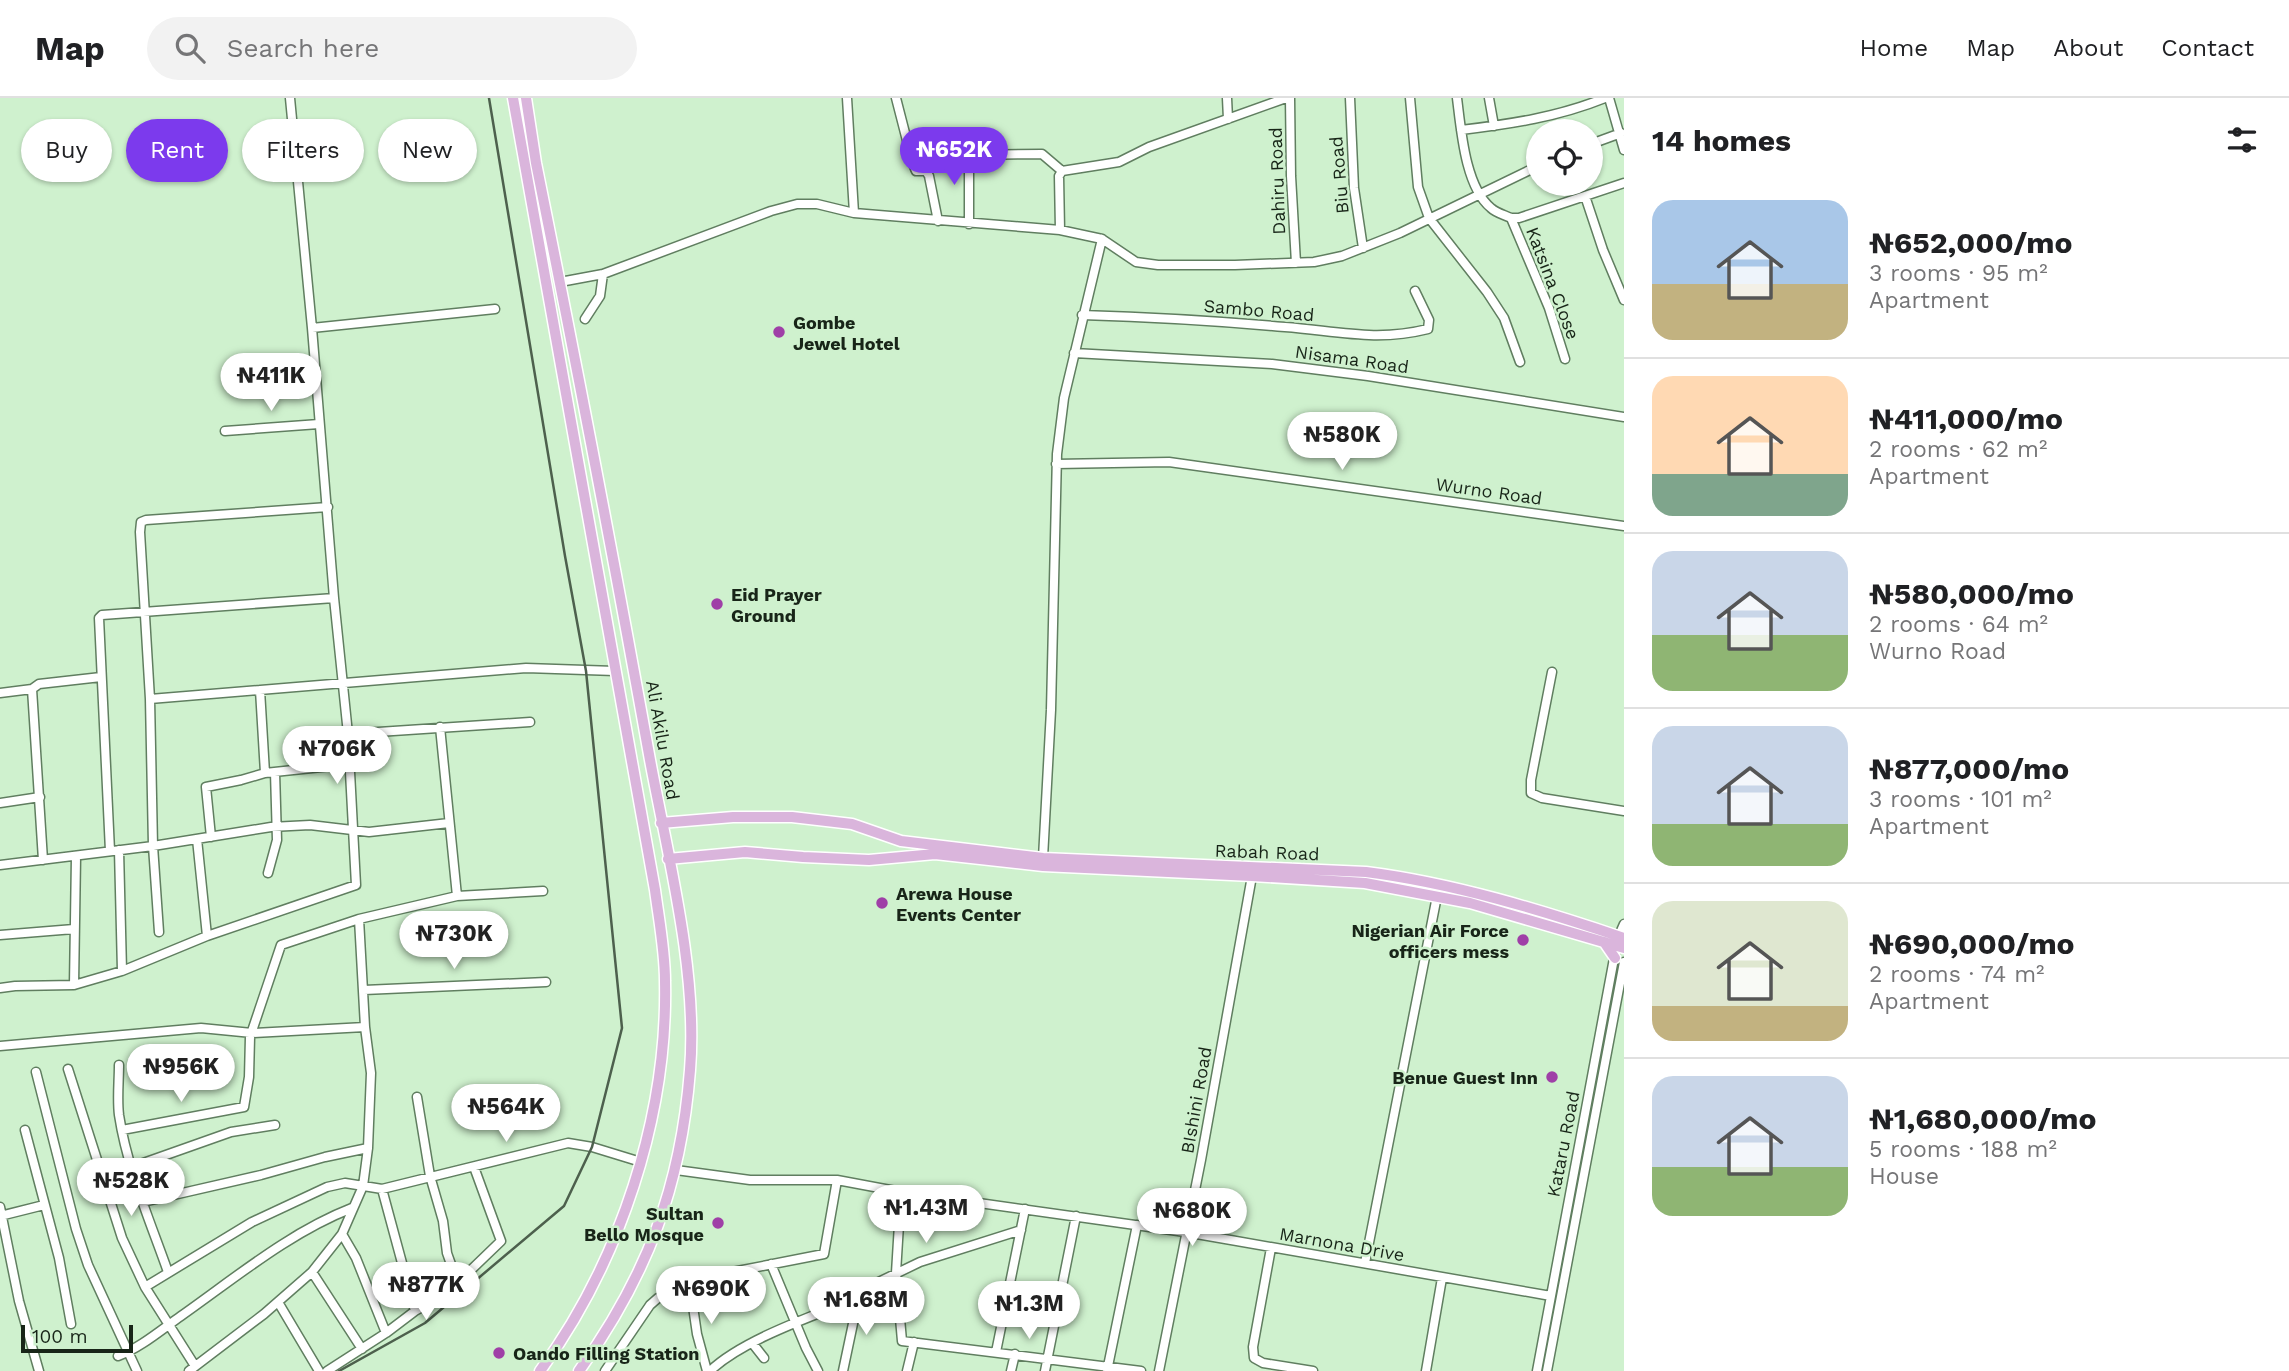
<!DOCTYPE html>
<meta charset="utf-8">
<style>
body{margin:0;font-family:"Work Sans",sans-serif;background:#f2f2f2;color:#202124;height:100vh;display:flex;flex-direction:column;font-size:26px;white-space:nowrap}
*{box-sizing:border-box;margin:0}
p{font-size:23px;color:#757577}
.icon{flex:none;width:38px;height:38px;fill:none;stroke:currentColor;stroke-width:2;stroke-linecap:round;stroke-linejoin:round}
.map{position:relative;flex:1;overflow:hidden}
.details{display:flex;flex-direction:column;background:#fff;width:665px}
.details>*{flex:none}
.guide{position:absolute;left:21px;top:21px;width:665px;height:63px;display:flex;gap:14px}
.controls{position:absolute;left:1526px;top:21px;display:grid;gap:14px}
.controls a{display:grid;place-items:center;width:77px;height:77px;border-radius:50%;background:#fff;box-shadow:0 2px 5px #0004;font-size:35px}
.scale{position:absolute;left:21px;bottom:18px;width:112px;box-sizing:border-box;padding-left:7px;border:4px solid #182518;border-top:0;font-size:19px;line-height:24px;white-space:nowrap;color:#182518;-webkit-text-stroke:5px #cff1ce;paint-order:stroke}
.price{position:absolute;translate:-50% -60px;padding:0 16px;border-radius:24px;background:#fff;color:#222;font-size:23px;line-height:46px;filter:drop-shadow(0 2px 4px #0008)}
.price::after{content:'';position:absolute;left:50%;top:42px;width:21px;height:16px;margin-left:-10px;background:inherit;clip-path:polygon(0 0,100% 0,50% 100%)}
.price.active{background:#7c3aed;color:#fff}
ul{padding:0;list-style:none}
li{display:flex;align-items:center;gap:21px;height:175px;padding:0 28px}
li+li{border-top:2px solid #e0e0e0}
li span{display:grid;place-items:center;flex:none;width:196px;height:140px;border-radius:21px;color:#555}
li>.icon{margin-inline-start:auto}
span .icon{width:84px;height:84px;fill:#fffc;stroke-width:1}
li b{font-size:30px}
h2{display:flex;justify-content:space-between;align-items:center;height:84px;padding:0 28px;font-size:30px}
.tag{padding:0 24px;border-radius:32px;background:#fff;box-shadow:0 2px 5px #0004;font-size:24px;line-height:63px}
.tag.active{background:#7c3aed;color:#fff}
header{display:flex;align-items:center;gap:42px;box-sizing:border-box;height:98px;padding:0 35px;background:#fff;border-bottom:2px solid #e0e0e0}
header strong{font-size:33px}
nav{display:flex;gap:38px;margin-inline-start:auto;font-size:24px}
.search{width:490px;height:63px;background:#f2f2f2;display:flex;align-items:center;gap:18px;box-sizing:border-box;padding:0 24px;border-radius:38px;color:#757577;font-size:26px}
main{display:flex;flex:1;min-height:0}
.map>svg:first-child{display:block}
</style>
<header>
<strong>Map</strong>
<div class="search"><svg class="icon" aria-label="search" viewBox="0 0 24 24"><circle cx="10" cy="10" r="6"/><path d="M15 15l6 6"/></svg>Search here</div>
<nav><a>Home</a><a>Map</a><a>About</a><a>Contact</a></nav>
</header>
<main>
<div class="map">
<svg width="1624" height="1273" viewBox="0 0 1624 1273">
<rect width="100%" height="100%" fill="#cff1ce"/>
<g fill="none" stroke-linecap="round" stroke-linejoin="round">
<defs>
<path id="minor" d="M847,0L854,115
M896,0L913,66L916,73H926L929,78L938,123
M1227,0L1228,21
M1290,0L1291,78L1296,165
M1350,0L1354,90L1363,150
M1410,0L1418,89L1429,120L1487,194L1504,220L1520,264
M1457,0C1461,31 1465,89 1491,110C1496,115 1505,117 1511,120
M1489,0L1494,28
M1609,0L1624,52
M1461,32C1511,26 1558,19 1605,0
M1591,46L1621,35
M1585,98L1603,152L1624,202
M1511,120L1549,210L1565,261
M1511,120H1519L1624,85
M969,126V57L1042,56L1062,73
M1060,132L1059,78L1062,73L1119,64L1149,49L1286,0
M1102,141L1136,164L1158,167H1235L1314,164L1342,158L1400,135L1538,68
M560,184L603,176L771,113L797,106H817L854,115L1060,132L1102,141L1064,300L1057,356L1051,612L1043,760
M1082,217C1150,219 1218,223 1285,229C1337,233 1376,244 1428,231L1429,222L1415,193
M585,221L600,198L603,176
M312,230L495,211
M1074,255L1272,266L1368,278L1624,319
M225,333L319,326
M1056,366L1169,364L1624,428
M1552,574L1531,682V695L1542,700L1624,713
M32,591L43,762
M260,592L265,675
M0,595L32,591L39,586L101,579
M150,601L526,570L615,573
M440,629L457,798
M348,636L530,624
M0,705L40,699
M211,739L206,689L241,682L265,675L350,666
M197,741L207,838
M119,752L122,873
M110,753L99,520L102,517L334,500
M0,767L153,748L271,729L310,727L369,734L449,725
M268,775L277,742L275,674
M159,834L153,748L150,601L140,434L141,424L146,422L328,409
M0,837L74,831
M1617,842L1624,826
M74,887L76,759
M0,890L15,888L74,887L122,873L207,838L356,787L348,636L334,500L312,230L290,0
M364,892L546,884
M0,948L201,930L252,935L365,929
M119,967C119,983 117,1001 119,1017C127,1070 150,1123 168,1174
M68,971L122,1140L145,1189L195,1268
M36,974L76,1131L88,1167L137,1273
M417,999L430,1078L443,1123L447,1155L458,1186
M25,1032L59,1160L71,1226
M122,1032L244,1009L249,979L250,939L281,847L359,821L457,798L543,793
M132,1069L231,1034L275,1027
M837,1082L901,1094L1185,1134L1551,1198
M382,1091L415,1213
M901,1094L896,1175L902,1243L1141,1273
M143,1104L261,1077L325,1059L368,1050
M0,1109L19,1203L39,1273
M0,1118L44,1107
M342,1136L356,1160L386,1235
M1271,1150L1253,1249L1254,1260L1263,1265L1313,1273
M1365,1165L1437,798
M771,1166L806,1250L818,1273
M312,1174L362,1251
M690,1188L697,1236L707,1273
M145,1189L252,1124L327,1089L345,1085L382,1091L568,1045L592,1049L641,1064
M278,1204L319,1273
M753,1246L764,1260
M996,1254L1025,1111
M118,1258C140,1250 161,1232 181,1218C235,1180 290,1134 352,1110
M189,1273L264,1216L312,1174L342,1136L363,1088L368,1050L371,975L365,929L359,821
M327,1273L386,1235L415,1213L447,1195L501,1143L474,1069
M605,1273L650,1207L658,1200L722,1176L824,1156L837,1082H750L676,1072
M710,1273C742,1242 813,1218 855,1201L860,1193L920,1164L1021,1132
M843,1273L855,1216V1201
M907,1273L914,1244
M1011,1273L1015,1256
M1045,1273L1076,1118
M1107,1273L1137,1127
M1159,1273L1201,1062L1252,778
M1426,1273L1442,1180
M1537,1273L1615,855
M1547,1273L1624,864"/>
<path id="major" d="M513,0L655,792C659,822 665,853 665,883C668,1018 620,1164 540,1273
M526,0L536,65C576,264 614,462 650,662C668,759 698,874 690,972C681,1089 647,1178 579,1273
M661,725L733,719H792L852,726L901,743L1043,760L1366,774C1453,785 1541,812 1624,840
M668,761L745,754L803,759L869,762L935,756L1043,768L1252,778L1365,785L1470,805L1624,850
M1604,844L1615,860"/>
</defs>
<use href="#minor" stroke="#607e60" stroke-width="11"/>
<use href="#major" stroke="#fff" stroke-width="13"/>
<use href="#minor" stroke="#fff" stroke-width="8"/>
<use href="#major" stroke="#dab5dc" stroke-width="10"/>
<path stroke="#4d604d" stroke-width="2.5" d="M339,1273L425,1225L564,1108L592,1049L622,930L586,573L565,458L489,0"/>
</g>
<g fill="#9f3fa7" stroke="#cff1ce" stroke-width="2.5">
<circle cx="779" cy="234" r="7"/>
<circle cx="717" cy="506" r="7"/>
<circle cx="882" cy="805" r="7"/>
<circle cx="1523" cy="842" r="7"/>
<circle cx="1552" cy="979" r="7"/>
<circle cx="718" cy="1125" r="7"/>
<circle cx="499" cy="1255" r="7"/>
</g>
<g text-anchor="middle" dominant-baseline="central" stroke-width="5" stroke-linejoin="round" paint-order="stroke">
<g font-size="18" fill="#182518" stroke="#cff1ce">
<text transform="translate(1339 77) rotate(-95)">Biu Road</text>
<text transform="translate(1277 83) rotate(-92)">Dahiru Road</text>
<text transform="translate(1553 185) rotate(69)">Katsina Close</text>
<text transform="translate(1259 212) rotate(5)">Sambo Road</text>
<text transform="translate(1352 261) rotate(8)">Nisama Road</text>
<text transform="translate(1489 393) rotate(8)">Wurno Road</text>
<text transform="translate(663 642) rotate(80)">Ali Akilu Road</text>
<text transform="translate(1267 754) rotate(2)">Rabah Road</text>
<text transform="translate(1196 1002) rotate(-80)">BIshini Road</text>
<text transform="translate(1563 1046) rotate(-79)">Kataru Road</text>
<text transform="translate(1342 1146) rotate(10)">Marnona Drive</text>
</g>
<g font-size="18" font-weight="bold" fill="#182518" stroke="#cff1ce" text-anchor="start">
<text x="793" y="224">Gombe<tspan x="793" dy="21">Jewel Hotel</tspan></text>
<text x="731" y="496">Eid Prayer<tspan x="731" dy="21">Ground</tspan></text>
<text x="896" y="795">Arewa House<tspan x="896" dy="21">Events Center</tspan></text>
<text x="1509" y="832" text-anchor="end">Nigerian Air Force<tspan x="1509" dy="21">officers mess</tspan></text>
<text x="1538" y="979" text-anchor="end">Benue Guest Inn</text>
<text x="704" y="1115" text-anchor="end">Sultan<tspan x="704" dy="21">Bello Mosque</tspan></text>
<text x="513" y="1255">Oando Filling Station</text>
</g>
</g>
</svg>
<div class="controls">
<a><svg class="icon" aria-label="locate" viewBox="0 0 24 24"><circle cx="12" cy="12" r="6"/><path d="M12 2v4M12 18v4M2 12h4M18 12h4"/></svg></a>
</div>
<div class="scale">100 m</div>
<b class="price active" style="left:954px;top:89px">₦652K</b>
<b class="price" style="left:271px;top:315px">₦411K</b>
<b class="price" style="left:1342px;top:374px">₦580K</b>
<b class="price" style="left:337px;top:688px">₦706K</b>
<b class="price" style="left:454px;top:873px">₦730K</b>
<b class="price" style="left:181px;top:1006px">₦956K</b>
<b class="price" style="left:506px;top:1046px">₦564K</b>
<b class="price" style="left:131px;top:1120px">₦528K</b>
<b class="price" style="left:926px;top:1147px">₦1.43M</b>
<b class="price" style="left:1192px;top:1150px">₦680K</b>
<b class="price" style="left:426px;top:1224px">₦877K</b>
<b class="price" style="left:711px;top:1228px">₦690K</b>
<b class="price" style="left:866px;top:1239px">₦1.68M</b>
<b class="price" style="left:1029px;top:1243px">₦1.3M</b>
<div class="guide">
<a class="tag">Buy</a>
<a class="tag active">Rent</a>
<a class="tag">Filters</a>
<a class="tag">New</a>
</div>
</div>
<section class="details">
<h2>14 homes<svg class="icon" aria-label="filters" viewBox="0 0 24 24"><path d="M4 7h16M4 17h16"/><circle cx="9" cy="7" r="2"/><circle cx="15" cy="17" r="2"/></svg></h2>
<ul>
<li><span style="background:linear-gradient(#a9c7e8 60%,#c2b280 0)"><svg class="icon" aria-label="home" viewBox="0 0 24 24"><path d="M3 11l9-7 9 7M6 9v11h12V9"/></svg></span><div><b>₦652,000/mo</b><p>3 rooms · 95 m²</p><p>Apartment</p></div></li>
<li><span style="background:linear-gradient(#ffd9b3 70%,#7fa58c 0)"><svg class="icon" aria-label="home" viewBox="0 0 24 24"><path d="M3 11l9-7 9 7M6 9v11h12V9"/></svg></span><div><b>₦411,000/mo</b><p>2 rooms · 62 m²</p><p>Apartment</p></div></li>
<li><span style="background:linear-gradient(#c9d6e8 60%,#8fb573 0)"><svg class="icon" aria-label="home" viewBox="0 0 24 24"><path d="M3 11l9-7 9 7M6 9v11h12V9"/></svg></span><div><b>₦580,000/mo</b><p>2 rooms · 64 m²</p><p>Wurno Road</p></div></li>
<li><span style="background:linear-gradient(#c9d6e8 70%,#8fb573 0)"><svg class="icon" aria-label="home" viewBox="0 0 24 24"><path d="M3 11l9-7 9 7M6 9v11h12V9"/></svg></span><div><b>₦877,000/mo</b><p>3 rooms · 101 m²</p><p>Apartment</p></div></li>
<li><span style="background:linear-gradient(#dfe7d0 75%,#c2b280 0)"><svg class="icon" aria-label="home" viewBox="0 0 24 24"><path d="M3 11l9-7 9 7M6 9v11h12V9"/></svg></span><div><b>₦690,000/mo</b><p>2 rooms · 74 m²</p><p>Apartment</p></div></li>
<li><span style="background:linear-gradient(#c9d6e8 65%,#8fb573 0)"><svg class="icon" aria-label="home" viewBox="0 0 24 24"><path d="M3 11l9-7 9 7M6 9v11h12V9"/></svg></span><div><b>₦1,680,000/mo</b><p>5 rooms · 188 m²</p><p>House</p></div></li>
</ul>
</section>
</main>
